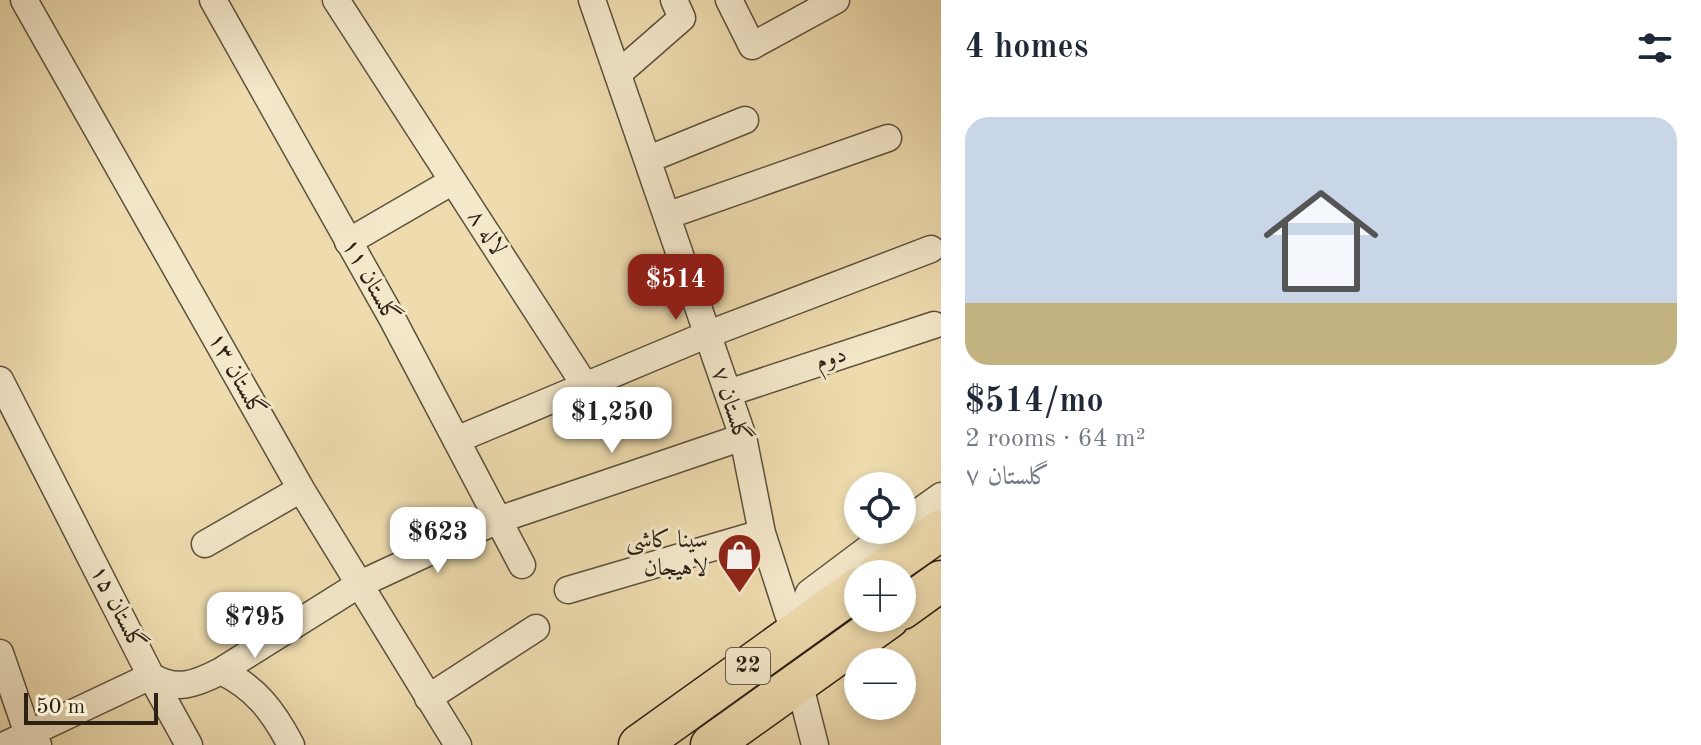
<!DOCTYPE html>
<meta charset="utf-8">
<style>
body{margin:0;font-family:"Old Standard TT",Amiri,serif;background:#f6f6f7;color:#1f2937;height:100vh;display:flex;flex-direction:column;font-size:30px;white-space:nowrap}
*{box-sizing:border-box;margin:0}
p{font-size:26px;color:#747a83}
.icon{flex:none;width:44px;height:44px;fill:none;stroke:currentColor;stroke-width:2;stroke-linecap:round;stroke-linejoin:round}
.map{position:relative;flex:1;overflow:hidden}
.details{display:flex;flex-direction:column;background:#fff;width:760px}
.details>*{flex:none}
.fabs{position:absolute;left:844px;top:472px;display:grid;gap:16px}
.fabs a{display:grid;place-items:center;width:72px;height:72px;border-radius:50%;background:#fff;box-shadow:0 4px 12px #0003;font-size:40px}
.scale{position:absolute;left:24px;bottom:20px;width:134px;box-sizing:border-box;padding-left:8px;border:4px solid #2d2116;border-top:0;font-size:22px;line-height:28px;white-space:nowrap;color:#2d2116;-webkit-text-stroke:6px #f4e8cb;paint-order:stroke}
.price{position:absolute;translate:-50% -68px;padding:0 18px;border-radius:16px;background:#fff;color:#222;font-size:26px;line-height:52px;filter:drop-shadow(0 2px 4px #0008)}
.price::after{content:'';position:absolute;left:50%;top:48px;width:24px;height:18px;margin-left:-12px;background:inherit;clip-path:polygon(0 0,100% 0,50% 100%)}
.price.current{background:#8f2418;color:#fff}
ul{padding:0;list-style:none}
li{display:grid;align-content:center;gap:16px;height:424px;padding:0 24px}
li+li{border-top:2px solid #e0e1e3}
li span{display:grid;place-items:center;height:248px;border-radius:24px;color:#555}
li>.icon{margin-inline-start:auto}
span .icon{width:144px;height:144px;fill:#fffc;stroke-width:1}
li b{font-size:34px}
h2{display:flex;justify-content:space-between;align-items:center;height:96px;padding:0 24px;font-size:34px}
main{display:flex;flex:1;min-height:0}
.map>svg:first-child{display:block}
</style>
<main>
<div class="map">
<svg width="941" height="745" viewBox="0 0 941 745">
<rect width="100%" height="100%" fill="#eedcaf"/>
<filter id="stains"><feTurbulence type="fractalNoise" baseFrequency=".0025" numOctaves="4"/><feColorMatrix values="0 0 0 0 .2 0 0 0 0 .09 0 0 0 0 .02 0 0 0 .5 -.17"/></filter>
<radialGradient id="worn" r=".72"><stop offset=".6" stop-color="#630" stop-opacity="0"/><stop offset="1" stop-color="#630" stop-opacity=".3"/></radialGradient>
<g fill="none" stroke-linecap="round" stroke-linejoin="round">
<defs>
<path id="minor" d="M24,0L301,489L458,745
M213,0L393,320L522,565
M336,0L453,181
M592,0L743,437L762,533L794,632
M729,0L752,46L836,0
M619,73L682,18L674,0
M649,159L745,120
M669,215L888,138
M348,242L453,181L586,387
M0,380L151,676C176,692 196,684 221,671C256,688 273,711 291,745
M728,393L934,325
M456,440L706,335L931,249
M902,524L941,496
M205,544L301,489
M568,590L762,533
M794,632L809,593L893,530
M0,653L28,734L38,745
M221,671L358,585L498,520L743,437
M799,682L815,745
M428,698L536,628
M5,745L151,676L189,745"/>
<path id="highway" d="M878,574L941,530
M902,609L941,581
M639,745L858,588
M711,745L889,618"/>
</defs>
<use href="#minor" stroke="#5d503c" stroke-width="29"/>
<use href="#highway" stroke="#2d2116" stroke-width="43"/>
<use href="#minor" stroke="#f4e8cb" stroke-width="26"/>
<use href="#highway" stroke="#eedcaf" stroke-width="40"/>
</g>
<defs>
<symbol id="shop-pin" viewBox="-11 -11 22 30"><path d="M0 17L-7.5 6A9.5 9.5 0 1 1 7.5 6Z" fill="#8f2418" stroke="#f4e8cb"/><path d="M-5-2.5h2.3a2.7 3.5 0 0 1 5.4 0H5L5.5 6h-11ZM-1.5-2.5h3a1.5 2.3 0 0 0-3 0Z" fill="#fff"/></symbol>
</defs>
<g fill-rule="evenodd">
<use href="#shop-pin" x="714" y="530" width="51" height="69"/>
</g>
<g text-anchor="middle" dominant-baseline="central" stroke-width="6" stroke-linejoin="round" paint-order="stroke">
<rect fill="#f4e8cb" stroke="#695d4c" stroke-width="2" x="726" y="648" width="44" height="36" rx="6"/>
<g font-size="22" font-weight="bold" fill="#2d2116">
<text x="748" y="666">22</text>
</g>
<g font-size="24" fill="#2d2116" stroke="#f4e8cb">
<text transform="translate(486 233) rotate(57)">لاله ۸</text>
<text transform="translate(370 281) rotate(61)">گلستان ۱۱</text>
<text transform="translate(831 359) rotate(-18)">دوم</text>
<text transform="translate(236 375) rotate(61)">گلستان ۱۳</text>
<text transform="translate(730 405) rotate(72)">گلستان ۷</text>
<text transform="translate(117 608) rotate(63)">گلستان ۱۵</text>
</g>
<g font-size="24" fill="#2d2116" stroke="#f4e8cb" text-anchor="end">
<text x="708" y="541">سینا کاشی<tspan x="708" dy="28">لاهیجان</tspan></text>
</g>
</g>
<rect width="100%" height="100%" filter="url(#stains)"/>
<rect width="100%" height="100%" fill="url(#worn)"/>
</svg>
<div class="fabs">
<a><svg class="icon" aria-label="locate" viewBox="0 0 24 24"><circle cx="12" cy="12" r="6"/><path d="M12 2v4M12 18v4M2 12h4M18 12h4"/></svg></a>
<a>+</a>
<a>−</a>
</div>
<div class="scale">50 m</div>
<b class="price current" style="left:676px;top:322px">$514</b>
<b class="price" style="left:612px;top:455px">$1,250</b>
<b class="price" style="left:438px;top:575px">$623</b>
<b class="price" style="left:255px;top:660px">$795</b>
</div>
<section class="details">
<h2>4 homes<svg class="icon" aria-label="filters" viewBox="0 0 24 24"><path d="M4 7h16M4 17h16"/><circle cx="9" cy="7" r="2"/><circle cx="15" cy="17" r="2"/></svg></h2>
<ul>
<li><span style="background:linear-gradient(#c9d6e8 75%,#c2b280 0)"><svg class="icon" aria-label="home" viewBox="0 0 24 24"><path d="M3 11l9-7 9 7M6 9v11h12V9"/></svg></span><div><b>$514/mo</b><p>2 rooms · 64 m²</p><p>گلستان ۷</p></div></li>
</ul>
</section>
</main>
